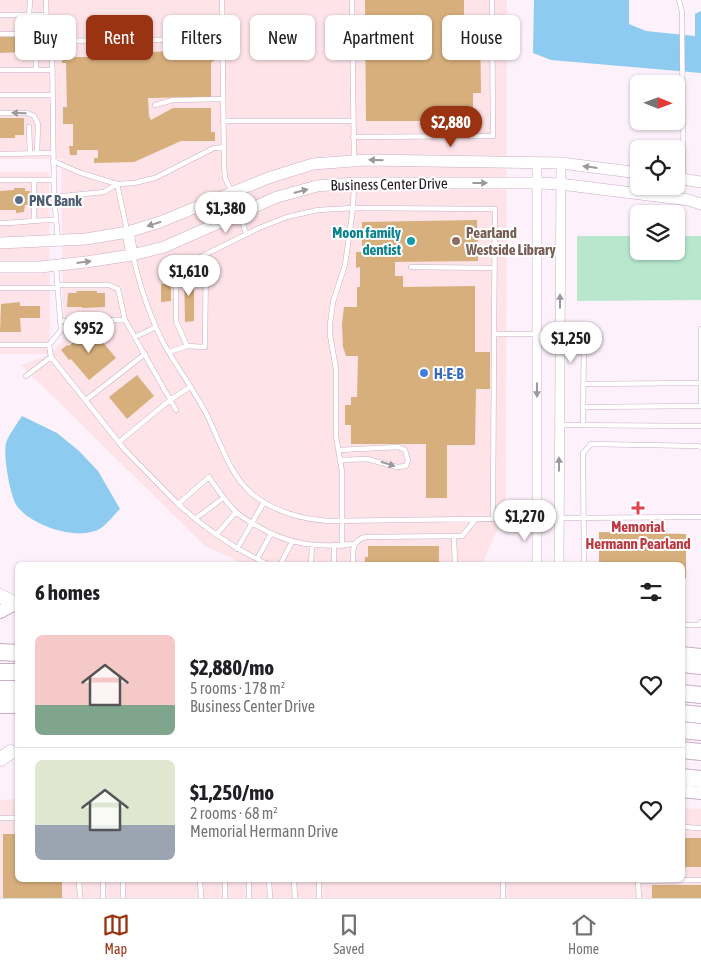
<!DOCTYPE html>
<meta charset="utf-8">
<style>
body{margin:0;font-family:"Asap Condensed",sans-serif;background:#f6f6f6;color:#202124;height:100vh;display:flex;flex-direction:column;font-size:19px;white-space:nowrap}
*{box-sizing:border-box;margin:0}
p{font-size:16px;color:#757577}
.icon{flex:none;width:28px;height:28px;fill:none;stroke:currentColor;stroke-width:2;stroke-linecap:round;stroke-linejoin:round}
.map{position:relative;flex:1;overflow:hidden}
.details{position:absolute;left:15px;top:562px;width:670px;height:320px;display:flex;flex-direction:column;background:#fff;border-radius:8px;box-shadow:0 1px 4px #0004}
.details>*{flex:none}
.top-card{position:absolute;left:15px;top:15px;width:671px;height:45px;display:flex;gap:10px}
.needle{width:32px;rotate:91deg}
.fabs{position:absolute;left:630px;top:75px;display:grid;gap:10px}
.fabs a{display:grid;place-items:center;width:55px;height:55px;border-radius:8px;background:#fff;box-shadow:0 1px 4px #0004;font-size:25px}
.price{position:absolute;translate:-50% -42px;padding:0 11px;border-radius:18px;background:#fff;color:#222;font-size:16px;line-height:32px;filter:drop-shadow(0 1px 2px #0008)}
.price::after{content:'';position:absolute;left:50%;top:30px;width:15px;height:11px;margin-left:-8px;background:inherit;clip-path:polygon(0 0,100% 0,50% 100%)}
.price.current{background:#9a3311;color:#fff}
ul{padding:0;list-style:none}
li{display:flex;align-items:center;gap:15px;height:125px;padding:0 20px}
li+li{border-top:1px solid #e0e0e0}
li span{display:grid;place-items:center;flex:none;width:140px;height:100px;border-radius:8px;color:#555}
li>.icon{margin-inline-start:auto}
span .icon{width:60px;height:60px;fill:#fffc;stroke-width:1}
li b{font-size:21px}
h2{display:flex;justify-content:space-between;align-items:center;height:60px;padding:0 20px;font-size:21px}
.tag{padding:0 18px;border-radius:8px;background:#fff;box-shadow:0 1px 4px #0004;font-size:18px;line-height:45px}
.tag.current{background:#9a3311;color:#fff}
.tab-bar{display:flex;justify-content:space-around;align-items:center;height:70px;border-top:1px solid #e0e0e0;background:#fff;font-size:14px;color:#757577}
.tab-bar a{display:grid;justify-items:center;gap:2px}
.tab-bar .current{color:#9a3311}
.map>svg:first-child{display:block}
</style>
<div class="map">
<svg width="701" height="898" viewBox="0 0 701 898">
<rect width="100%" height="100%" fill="#fdf1fb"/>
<path fill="#fee4e8" d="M0,0H507L506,508L482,565H246L205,546L21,365L50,355L63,341L61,159H0Z
M0,172H49L50,354H0Z
M17,799L18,880H682L683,808L701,809V898H0V800Z"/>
<path fill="#b8e7ce" d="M577,236H639V251H676V236H701V300L577,301Z"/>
<path fill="#8ecbf0" d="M534,0H629V24L646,31L695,36V14L701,11V73L551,60L533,53Z
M22,416L57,433L79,451L98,471L120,509C114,515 108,523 101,528C80,542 31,526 17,506C10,496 3,455 6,443C9,434 17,424 22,416Z"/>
<path fill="#d6af7c" d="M365,0H464V16H480L481,93H473V121H366Z
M0,37H23L24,52L0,53Z
M172,51V58L206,57V54L214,53V61L211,62V97L148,98L149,116L151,120L173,108H211V132H215V141H181L134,162L94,163V158H98V150H77V155H70L69,146H73V124H63V107H67L66,63H62V53H71V57H99V52H133V57H152V52Z
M0,118H24V135H15V138H0Z
M14,188H25V191H30V195H38V205H25L24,212L16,213V210H0V191L14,190Z
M477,220L478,261L395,262V276H403V287L475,286V352H490V389H476L475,445H447V498H426V444H351V425H345V405H351V397H357L358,356H346L343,347L342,324L344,307H357V287H360V267L356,268V252H362V222Z
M184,273H194V321L185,322Z
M161,284H171V301L161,302Z
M76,291H97V293H105V307L82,308V307H67L68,293H77Z
M20,302V306H40V318H20L21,332H0L1,304Z
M91,328L116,358L89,380L71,359L69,360L61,350L67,345L69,346Z
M137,375L154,396L127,419L109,397Z
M599,532L686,534V578H682V565H599Z
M368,546H439V565H365V557H368Z
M3,834H18V880H62V898H3Z
M682,838H701V867H682Z
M652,885H701V898H652Z"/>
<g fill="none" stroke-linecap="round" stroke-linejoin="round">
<defs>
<path id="service" d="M46,0L47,32L52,45L54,197L58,240
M222,0L224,164L225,178L232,192
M352,0L354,161
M679,0L682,12L683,178
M0,15H46
M29,15L30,0
M0,34C37,34 35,33 36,70
M51,41L223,39
M0,70H52
M0,95H52
M155,105L173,100L223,99
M0,113H27L34,116L38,124L37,153
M223,121H353
M29,127L30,153
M353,137L493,136L492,0
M0,154L53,153
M53,161L81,173L117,184L134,183L155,178L214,148L224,147
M0,180H54
M34,180V195
M54,197L104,192L117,184L127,230
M34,205V220
M240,215L246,233
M0,223C19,223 36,220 55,220
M133,256C140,286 149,315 163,342C177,368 195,391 208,417C221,444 229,473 251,493C274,512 300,519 328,521L537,518
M56,267L61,330L49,345L51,357L125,450L178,504
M411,267L494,268
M58,285H109L118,289L125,320L176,410
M0,288H58
M60,321L125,320
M560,332H584L583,425
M135,337L156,327
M0,345H49
M187,346L176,321V275L177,271L182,266L259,228L287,217L318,210L353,208L495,209L494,334H538
M169,352L187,346L205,347L206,254
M26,376L51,357
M701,383V329
M86,400L145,354
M584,407L701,406V383L584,384
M559,425L701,426
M119,442L170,400L190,387
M339,450L398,447L405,450L408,461L406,466L397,467L367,459L340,460
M560,518L701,517
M195,519L223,498
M493,519L494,334
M216,535L236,512
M454,537L455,565
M342,546V472L336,436V369L330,335V324L333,302L345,265L353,208L354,184
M334,547V565
M237,549L264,502
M257,559L271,534
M269,565C235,549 205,529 178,504L209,477C217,489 225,501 235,511C241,517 250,522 257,526C289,545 318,548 354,544
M280,565L292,542
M311,565L312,545
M353,565C353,553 351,541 365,537L462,536L476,519
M584,565L583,453L591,444L698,446L701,447
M682,625H699L701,622
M0,818H18
M682,827L701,828
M79,880L80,898
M103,880V898
M123,880V898
M200,880L201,898
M225,880V898
M249,880V898
M269,880L270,898
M294,880L295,898
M319,880V898
M503,880V898
M638,880L639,898
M638,881L701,880"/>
<path id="minor" d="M537,163V565
M537,518H559
M559,565L561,163"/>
<path id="tertiary" d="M676,178L701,182
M232,192L239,214
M128,232L132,255
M0,243L86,239L128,232L160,222L268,178L313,164L366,160L561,163L639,173
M0,267H40L86,262L132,255L164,247L277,197L317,186L354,183H538L560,184L689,200L701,204"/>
<path id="secondary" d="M0,612L15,604
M682,653L701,655
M682,791L701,793"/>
<path id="primary" d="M0,596L15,604
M0,759L11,752"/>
<path id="motorway" d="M0,652L18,653
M682,664L701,666
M0,672H18
M0,689H18
M682,693L701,695
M0,705H18
M682,713L701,715
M682,730L701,732
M682,750L701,752
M682,777L701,779"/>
</defs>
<use href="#service" stroke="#c9aec6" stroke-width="5.5"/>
<use href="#minor" stroke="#c9aec6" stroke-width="10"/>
<use href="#tertiary" stroke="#c9aec6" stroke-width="12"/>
<use href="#secondary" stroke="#c9aec6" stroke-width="14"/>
<use href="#primary" stroke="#c9aec6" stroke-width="15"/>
<use href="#motorway" stroke="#c9aec6" stroke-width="18"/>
<use href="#service" stroke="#fff" stroke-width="4.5"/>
<use href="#minor" stroke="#fff" stroke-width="9"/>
<use href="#tertiary" stroke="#fff" stroke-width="11"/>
<use href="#secondary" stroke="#fff" stroke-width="12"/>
<use href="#primary" stroke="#fff" stroke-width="14"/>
<use href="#motorway" stroke="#fff" stroke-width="16"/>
</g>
<defs><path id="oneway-solid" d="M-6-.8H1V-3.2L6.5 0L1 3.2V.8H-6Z" transform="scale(1.25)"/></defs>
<g fill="#9c989c">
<use href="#oneway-solid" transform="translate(19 113) rotate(-179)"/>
<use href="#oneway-solid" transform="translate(376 160) rotate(-179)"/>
<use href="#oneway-solid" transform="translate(590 167) rotate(-173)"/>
<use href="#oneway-solid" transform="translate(480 183)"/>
<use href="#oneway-solid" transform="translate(301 191) rotate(-15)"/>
<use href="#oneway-solid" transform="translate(154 224) rotate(163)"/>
<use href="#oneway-solid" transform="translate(84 262) rotate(-7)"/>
<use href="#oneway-solid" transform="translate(560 301) rotate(-90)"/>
<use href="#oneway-solid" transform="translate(537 390) rotate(90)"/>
<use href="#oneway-solid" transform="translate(388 464) rotate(18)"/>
<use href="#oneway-solid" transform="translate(559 464) rotate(-90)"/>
</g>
<circle fill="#5c6f8a" stroke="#fff" stroke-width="2" cx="19" cy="200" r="5"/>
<circle fill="#0f9aa8" stroke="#fff" stroke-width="2" cx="411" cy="241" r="5"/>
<circle fill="#8d6e63" stroke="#fff" stroke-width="2" cx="456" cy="241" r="5"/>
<circle fill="#3f7fe0" stroke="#fff" stroke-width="2" cx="424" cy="373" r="5"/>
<path fill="#e0444e" stroke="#fff" stroke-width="2" d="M635.5 500.5h5v5h5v5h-5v5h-5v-5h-5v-5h5z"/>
<g text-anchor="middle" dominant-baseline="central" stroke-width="4" stroke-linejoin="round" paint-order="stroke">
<g font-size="15" fill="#231922" stroke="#fff">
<text transform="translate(389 184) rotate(-1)">Business Center Drive</text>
</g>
<g font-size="15" font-weight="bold" fill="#4e5e75" stroke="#fff" text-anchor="start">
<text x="29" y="200">PNC Bank</text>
</g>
<g font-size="15" font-weight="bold" fill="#0d838f" stroke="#fff" text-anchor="end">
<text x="401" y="232">Moon family<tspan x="401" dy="17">dentist</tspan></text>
</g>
<g font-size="15" font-weight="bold" fill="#785e54" stroke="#fff" text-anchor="start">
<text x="466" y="232">Pearland<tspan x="466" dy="17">Westside Library</tspan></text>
</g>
<g font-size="15" font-weight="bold" fill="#366cbe" stroke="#fff" text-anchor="start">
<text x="434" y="373">H-E-B</text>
</g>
<g font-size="15" font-weight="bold" fill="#be3a42" stroke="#fff">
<text x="638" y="526">Memorial<tspan x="638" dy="17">Hermann Pearland</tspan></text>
</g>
</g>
</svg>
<div class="fabs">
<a><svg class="needle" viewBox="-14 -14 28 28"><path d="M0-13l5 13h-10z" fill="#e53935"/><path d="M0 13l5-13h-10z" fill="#757577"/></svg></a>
<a><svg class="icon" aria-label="locate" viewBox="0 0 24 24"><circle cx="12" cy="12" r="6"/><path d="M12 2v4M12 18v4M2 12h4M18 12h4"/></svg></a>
<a><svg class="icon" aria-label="layers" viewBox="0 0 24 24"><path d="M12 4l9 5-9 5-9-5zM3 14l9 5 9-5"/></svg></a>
</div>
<b class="price current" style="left:451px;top:148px">$2,880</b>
<b class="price" style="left:226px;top:234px">$1,380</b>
<b class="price" style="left:189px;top:297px">$1,610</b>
<b class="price" style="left:89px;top:354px">$952</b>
<b class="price" style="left:571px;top:364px">$1,250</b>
<b class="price" style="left:525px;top:542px">$1,270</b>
<div class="top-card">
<a class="tag">Buy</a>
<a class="tag current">Rent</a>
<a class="tag">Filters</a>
<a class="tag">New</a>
<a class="tag">Apartment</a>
<a class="tag">House</a>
</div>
<section class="details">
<h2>6 homes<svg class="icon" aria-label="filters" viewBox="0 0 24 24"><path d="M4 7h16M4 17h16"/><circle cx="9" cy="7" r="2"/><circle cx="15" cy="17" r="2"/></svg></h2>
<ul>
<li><span style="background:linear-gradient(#f6c9c9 70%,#7fa58c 0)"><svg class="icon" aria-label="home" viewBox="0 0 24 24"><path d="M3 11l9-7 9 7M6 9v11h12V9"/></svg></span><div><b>$2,880/mo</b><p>5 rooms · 178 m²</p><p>Business Center Drive</p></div><svg class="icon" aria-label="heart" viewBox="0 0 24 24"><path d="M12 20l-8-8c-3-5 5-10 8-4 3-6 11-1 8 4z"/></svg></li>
<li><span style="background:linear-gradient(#dfe7d0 65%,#9aa5b1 0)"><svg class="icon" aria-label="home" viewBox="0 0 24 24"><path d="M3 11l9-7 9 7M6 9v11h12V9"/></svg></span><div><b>$1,250/mo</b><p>2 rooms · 68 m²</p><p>Memorial Hermann Drive</p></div><svg class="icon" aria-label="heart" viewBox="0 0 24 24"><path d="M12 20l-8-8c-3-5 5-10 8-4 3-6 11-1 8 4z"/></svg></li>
</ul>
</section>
</div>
<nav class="tab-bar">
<a class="current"><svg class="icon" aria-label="map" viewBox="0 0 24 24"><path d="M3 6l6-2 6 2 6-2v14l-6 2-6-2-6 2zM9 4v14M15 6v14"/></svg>Map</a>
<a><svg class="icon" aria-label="saved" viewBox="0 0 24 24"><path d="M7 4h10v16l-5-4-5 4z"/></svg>Saved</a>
<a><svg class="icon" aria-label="home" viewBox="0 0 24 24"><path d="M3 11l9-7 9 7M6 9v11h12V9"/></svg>Home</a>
</nav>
